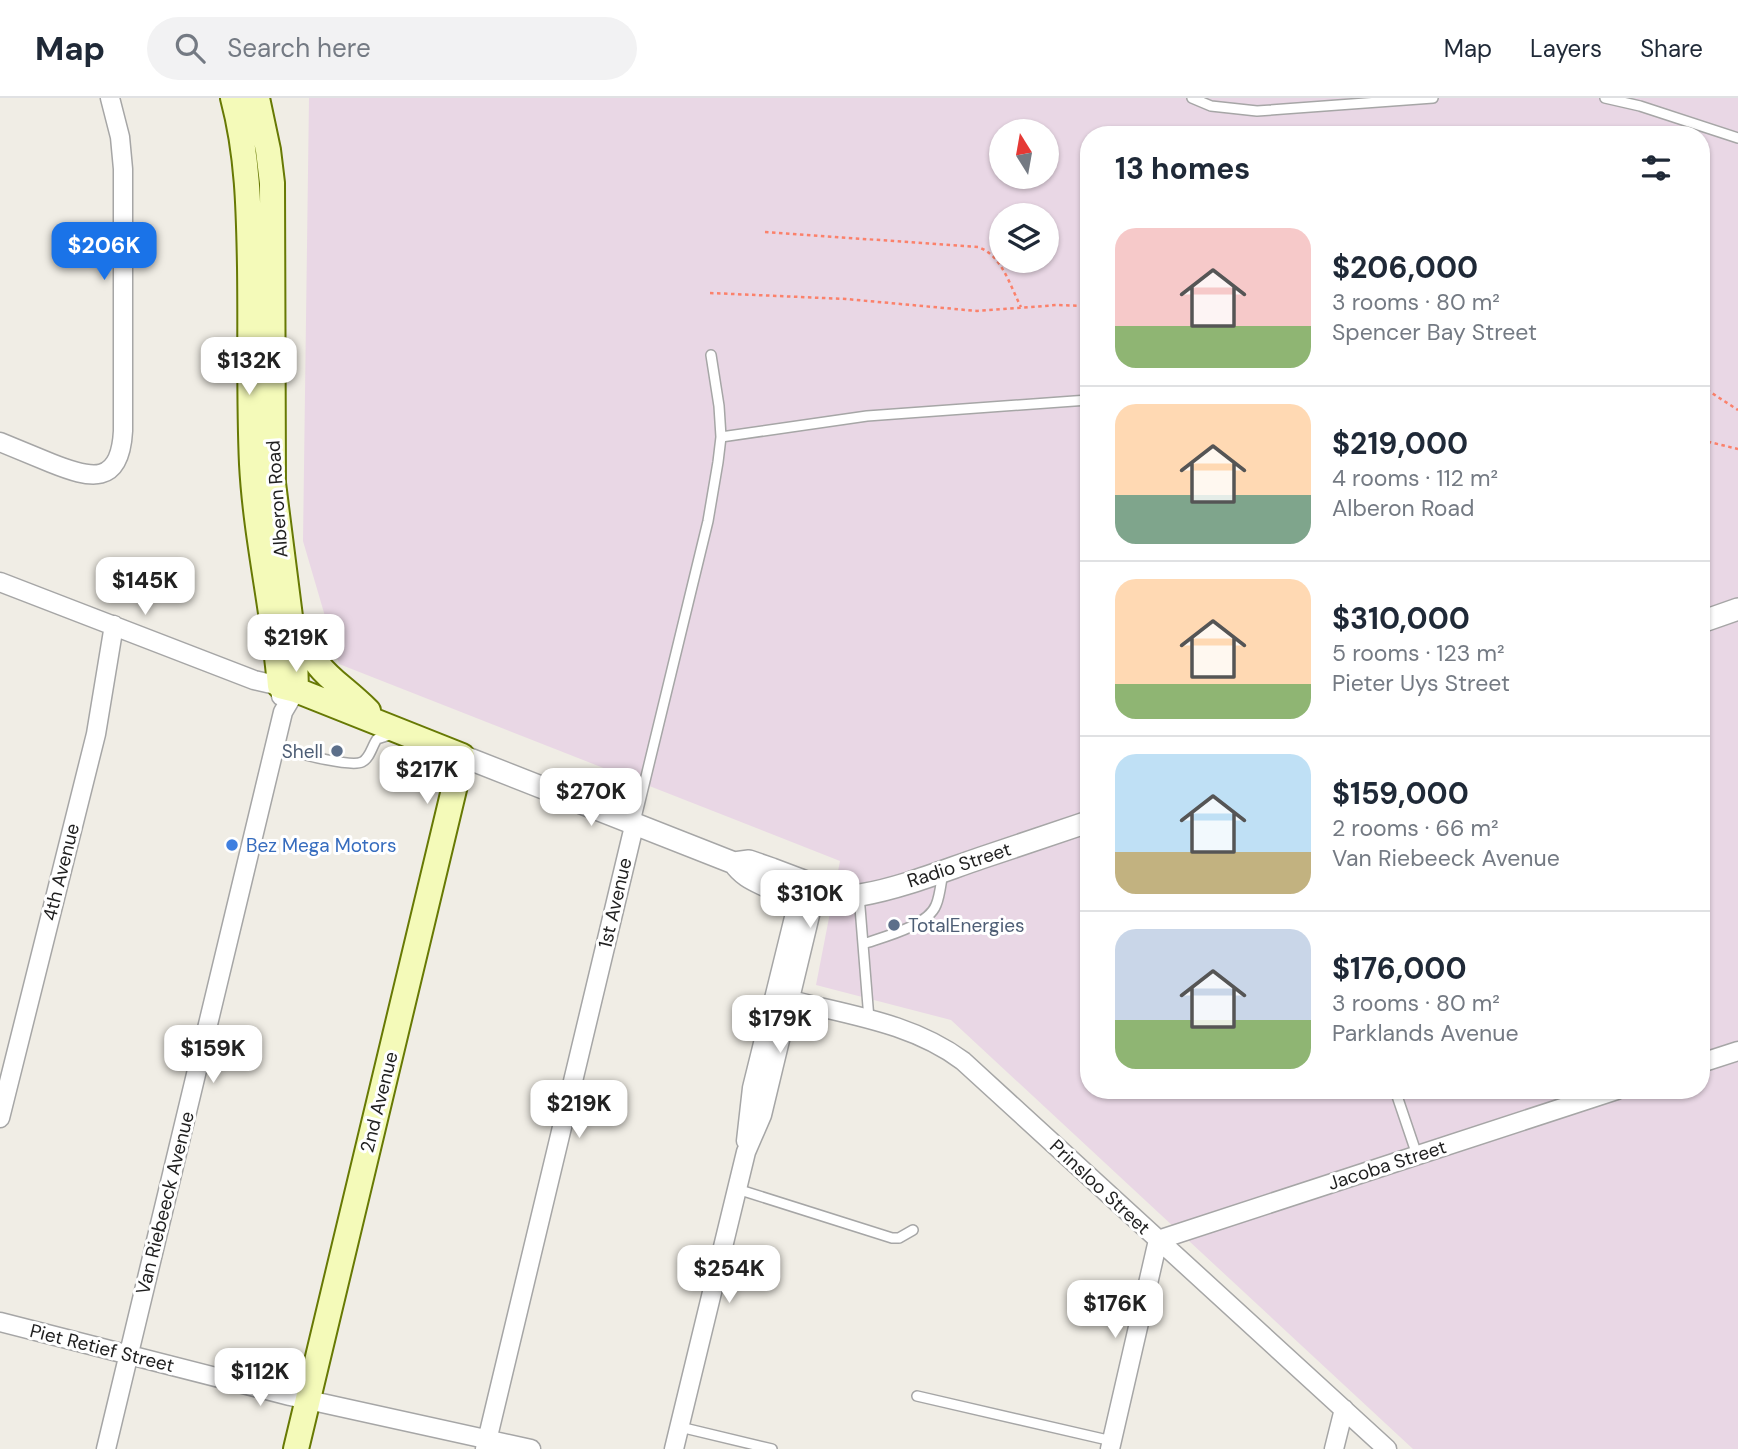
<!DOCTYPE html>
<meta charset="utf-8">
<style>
body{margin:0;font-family:"DM Sans",sans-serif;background:#f2f2f3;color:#1f2937;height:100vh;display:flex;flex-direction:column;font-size:26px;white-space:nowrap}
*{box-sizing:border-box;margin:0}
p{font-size:23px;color:#747a83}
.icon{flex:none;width:38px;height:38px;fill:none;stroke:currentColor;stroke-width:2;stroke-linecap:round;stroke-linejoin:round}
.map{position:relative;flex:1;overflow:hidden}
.side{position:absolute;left:1080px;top:28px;width:630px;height:973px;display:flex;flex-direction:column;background:#fff;border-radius:28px;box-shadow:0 2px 5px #0004}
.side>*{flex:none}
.needle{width:46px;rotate:349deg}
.controls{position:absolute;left:989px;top:21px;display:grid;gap:14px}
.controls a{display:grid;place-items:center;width:70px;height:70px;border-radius:50%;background:#fff;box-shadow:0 2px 5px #0004;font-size:35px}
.price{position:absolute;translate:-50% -60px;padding:0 16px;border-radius:14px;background:#fff;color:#222;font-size:23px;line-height:46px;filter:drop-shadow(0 2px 4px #0008)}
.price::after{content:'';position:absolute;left:50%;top:42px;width:21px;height:16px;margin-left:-10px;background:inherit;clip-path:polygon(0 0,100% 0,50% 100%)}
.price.current{background:#1a73e8;color:#fff}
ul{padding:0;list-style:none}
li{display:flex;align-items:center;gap:21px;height:175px;padding:0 35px}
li+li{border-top:2px solid #e0e1e3}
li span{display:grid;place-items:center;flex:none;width:196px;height:140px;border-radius:21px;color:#555}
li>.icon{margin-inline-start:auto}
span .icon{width:84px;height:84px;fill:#fffc;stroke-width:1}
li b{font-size:30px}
h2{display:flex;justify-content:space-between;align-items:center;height:84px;padding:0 35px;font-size:30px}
header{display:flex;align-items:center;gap:42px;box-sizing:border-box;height:98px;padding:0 35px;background:#fff;border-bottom:2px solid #e0e1e3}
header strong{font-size:33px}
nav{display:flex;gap:38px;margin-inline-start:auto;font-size:24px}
.search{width:490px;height:63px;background:#f2f2f3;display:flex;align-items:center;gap:18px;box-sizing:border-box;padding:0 24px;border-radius:38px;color:#747a83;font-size:26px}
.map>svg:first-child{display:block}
</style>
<header>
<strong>Map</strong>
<div class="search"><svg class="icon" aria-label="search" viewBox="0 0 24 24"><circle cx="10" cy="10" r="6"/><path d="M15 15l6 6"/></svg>Search here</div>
<nav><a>Map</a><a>Layers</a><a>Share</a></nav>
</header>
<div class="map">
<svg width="1738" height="1351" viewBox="0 0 1738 1351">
<rect width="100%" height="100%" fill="#f0ede5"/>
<path fill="#e9d7e5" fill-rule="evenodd" d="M309,0H1738V1351H1413L951,922L816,887L840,763L339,566L303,443ZM1001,33H1046V79H1001ZM1088,37H1701V992H1088ZM1001,117H1046V163H1001Z"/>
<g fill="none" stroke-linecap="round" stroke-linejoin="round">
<defs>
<path id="service" d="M1192,0L1211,8L1257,13L1433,0
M1605,0L1640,8L1738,40
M721,339L867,318L1088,302
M274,649C290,653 350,670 362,664C370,660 372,648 377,641L393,636
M635,724L708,423L718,364L721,339L719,308L711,257
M859,797L869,921
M863,846C883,839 928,828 936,807C940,798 941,784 943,774
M1395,992L1417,1057
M737,1091L892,1140H899L913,1132
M917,1298L1112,1343
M680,1329L772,1351"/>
<path id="minor" d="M0,344C17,351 34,358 51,365C91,381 120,388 123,333V71L120,39L110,0
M0,484L254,582L280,588L281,598
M775,898C839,916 908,922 963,963L1387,1351
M1701,965L1738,953
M0,1020L96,636L114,527
M746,1043L752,990L802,787
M0,1224L290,1298L531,1351
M106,1351L283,614L296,592
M485,1351L635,724
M674,1351L746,1054L762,1017L817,788
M1110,1351L1158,1142L1617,992
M1334,1351L1344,1311"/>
<path id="tertiary" d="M1701,524L1738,511
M462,658L734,765L749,763L772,771L817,788L827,799
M734,765C743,778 754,782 768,789C836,819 916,782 981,760C1017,748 1053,736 1088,724"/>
<path id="secondary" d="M233,0C248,56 249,112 250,169C251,235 249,301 252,366C256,441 274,514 280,588L296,592L462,658L296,1351
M257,0L268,52L272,85L273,385L295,558L296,592
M299,529C316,578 335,580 368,613"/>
</defs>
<use href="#service" stroke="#a6a6a6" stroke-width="12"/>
<use href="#minor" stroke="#a6a6a6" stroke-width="21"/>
<use href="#tertiary" stroke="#a6a6a6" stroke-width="24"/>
<use href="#secondary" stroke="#677904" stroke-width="28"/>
<path stroke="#fb816b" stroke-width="2.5" stroke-dasharray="3.5 3.5" stroke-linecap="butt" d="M765,134L978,149C1002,157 1010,188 1021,209
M710,195L846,201L977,213L1057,207L1088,208
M1701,288L1738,312
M1701,342L1738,351"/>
<use href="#service" stroke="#fff" stroke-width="9"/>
<use href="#minor" stroke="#fff" stroke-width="18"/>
<use href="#tertiary" stroke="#fff" stroke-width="21"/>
<use href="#secondary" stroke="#f4fab9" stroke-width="24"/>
</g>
<g fill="#5c6f8a" stroke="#fff" stroke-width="2.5">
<circle cx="337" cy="653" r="7"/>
<circle cx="894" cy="827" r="7"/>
</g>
<circle fill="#3f7fe0" stroke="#fff" stroke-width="2.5" cx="232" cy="747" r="7"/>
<g text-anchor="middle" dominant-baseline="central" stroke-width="6" stroke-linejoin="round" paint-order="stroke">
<g font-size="19" fill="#1f1f1f" stroke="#fff">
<text transform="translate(277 401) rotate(-94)">Alberon Road</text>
<text transform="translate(959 767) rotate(-18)">Radio Street</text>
<text transform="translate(61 774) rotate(-76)">4th Avenue</text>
<text transform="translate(615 805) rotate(-77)">1st Avenue</text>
<text transform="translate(379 1004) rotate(-76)">2nd Avenue</text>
<text transform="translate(1387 1067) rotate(-18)">Jacoba Street</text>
<text transform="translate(1100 1089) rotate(43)">Prinsloo Street</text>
<text transform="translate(165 1105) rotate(-76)">Van Riebeeck Avenue</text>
<text transform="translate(102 1250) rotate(14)">Piet Retief Street</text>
</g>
<g font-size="19" fill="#4e5e75" stroke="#fff" text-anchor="end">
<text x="323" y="653">Shell</text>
<text x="908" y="827" text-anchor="start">TotalEnergies</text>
</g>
<g font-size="19" fill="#366cbe" stroke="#fff" text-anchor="start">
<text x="246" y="747">Bez Mega Motors</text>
</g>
</g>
</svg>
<div class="controls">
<a><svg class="needle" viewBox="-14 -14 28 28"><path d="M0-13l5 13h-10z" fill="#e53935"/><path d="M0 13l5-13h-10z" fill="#747a83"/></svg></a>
<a><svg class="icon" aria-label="layers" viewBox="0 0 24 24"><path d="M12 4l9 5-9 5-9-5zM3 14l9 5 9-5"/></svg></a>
</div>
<b class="price current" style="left:104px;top:184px">$206K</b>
<b class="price" style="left:249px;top:299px">$132K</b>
<b class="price" style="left:145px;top:519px">$145K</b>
<b class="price" style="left:296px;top:576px">$219K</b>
<b class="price" style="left:427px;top:708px">$217K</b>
<b class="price" style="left:591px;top:730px">$270K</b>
<b class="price" style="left:810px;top:832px">$310K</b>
<b class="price" style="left:780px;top:957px">$179K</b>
<b class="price" style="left:213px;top:987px">$159K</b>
<b class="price" style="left:579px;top:1042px">$219K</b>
<b class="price" style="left:729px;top:1207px">$254K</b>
<b class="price" style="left:1115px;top:1242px">$176K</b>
<b class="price" style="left:260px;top:1310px">$112K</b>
<section class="side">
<h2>13 homes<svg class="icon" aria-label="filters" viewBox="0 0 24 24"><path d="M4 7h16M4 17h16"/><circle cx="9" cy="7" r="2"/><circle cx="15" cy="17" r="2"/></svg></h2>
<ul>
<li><span style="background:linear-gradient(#f6c9c9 70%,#8fb573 0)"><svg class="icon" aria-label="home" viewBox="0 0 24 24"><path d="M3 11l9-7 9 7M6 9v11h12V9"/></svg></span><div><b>$206,000</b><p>3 rooms · 80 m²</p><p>Spencer Bay Street</p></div></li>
<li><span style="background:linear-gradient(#ffd9b3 65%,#7fa58c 0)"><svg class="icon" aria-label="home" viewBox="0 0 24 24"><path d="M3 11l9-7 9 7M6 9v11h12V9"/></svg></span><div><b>$219,000</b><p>4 rooms · 112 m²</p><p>Alberon Road</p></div></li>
<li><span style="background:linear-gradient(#ffd9b3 75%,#8fb573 0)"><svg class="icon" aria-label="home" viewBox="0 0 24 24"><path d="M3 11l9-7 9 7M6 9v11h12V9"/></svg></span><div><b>$310,000</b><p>5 rooms · 123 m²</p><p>Pieter Uys Street</p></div></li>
<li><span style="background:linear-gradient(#bfe0f5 70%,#c2b280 0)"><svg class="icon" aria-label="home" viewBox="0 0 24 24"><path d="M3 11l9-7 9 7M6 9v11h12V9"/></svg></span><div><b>$159,000</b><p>2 rooms · 66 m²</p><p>Van Riebeeck Avenue</p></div></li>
<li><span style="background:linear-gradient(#c9d6e8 65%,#8fb573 0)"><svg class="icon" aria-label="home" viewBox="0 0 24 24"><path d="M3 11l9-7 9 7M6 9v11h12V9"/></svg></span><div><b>$176,000</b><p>3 rooms · 80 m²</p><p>Parklands Avenue</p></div></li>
</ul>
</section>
</div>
